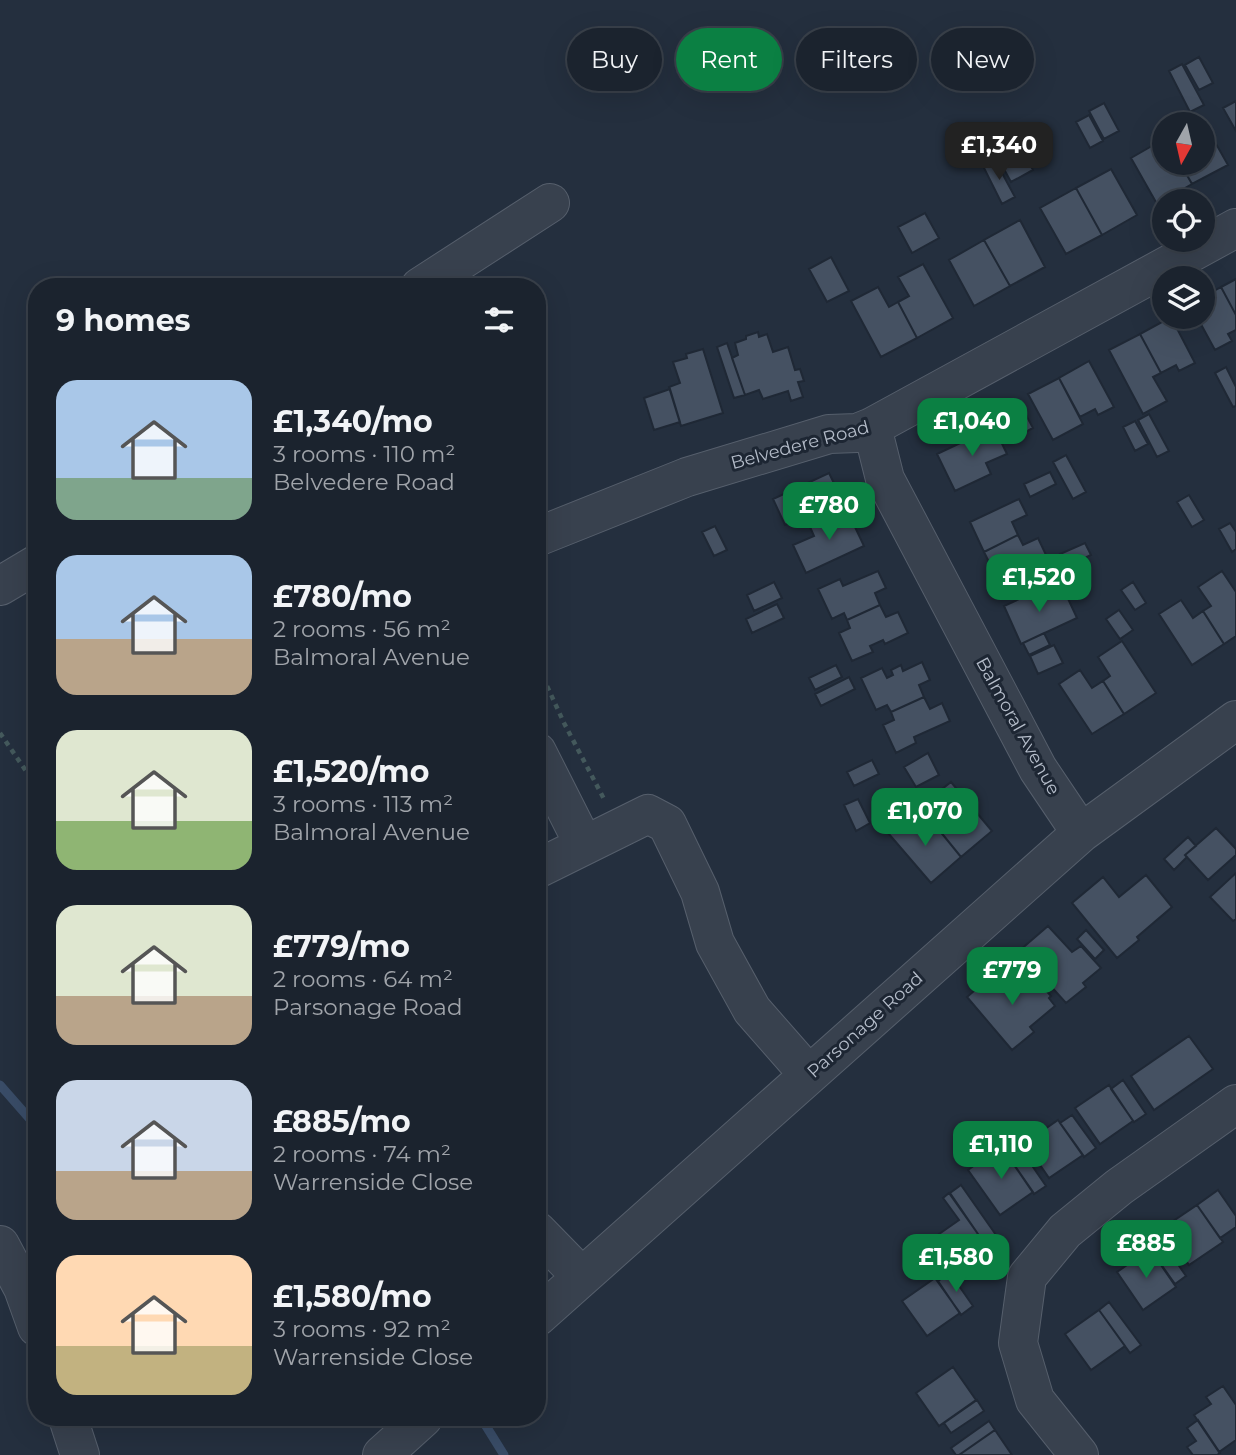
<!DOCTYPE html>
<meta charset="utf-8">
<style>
body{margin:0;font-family:Montserrat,sans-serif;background:#282f3a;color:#f1f3f6;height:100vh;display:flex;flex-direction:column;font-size:26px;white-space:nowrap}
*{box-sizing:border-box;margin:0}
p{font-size:23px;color:#a0a4aa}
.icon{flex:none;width:38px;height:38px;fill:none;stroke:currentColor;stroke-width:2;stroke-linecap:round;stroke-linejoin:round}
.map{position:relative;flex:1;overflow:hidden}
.side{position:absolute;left:28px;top:278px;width:518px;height:1148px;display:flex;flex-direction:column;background:#1b232e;border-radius:28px;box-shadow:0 7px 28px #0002,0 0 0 2px #39404a}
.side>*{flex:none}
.banner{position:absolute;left:567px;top:28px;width:564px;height:63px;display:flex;gap:14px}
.needle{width:46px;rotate:188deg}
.buttons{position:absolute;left:1152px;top:112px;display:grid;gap:14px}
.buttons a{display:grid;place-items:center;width:63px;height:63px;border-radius:50%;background:#1b232e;box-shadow:0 7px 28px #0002,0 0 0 2px #39404a;font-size:35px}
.price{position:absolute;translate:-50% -60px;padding:0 16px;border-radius:14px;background:#0b8043;color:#fff;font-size:23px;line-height:46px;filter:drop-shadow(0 2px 4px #0008)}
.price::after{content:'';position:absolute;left:50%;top:42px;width:21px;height:16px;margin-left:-10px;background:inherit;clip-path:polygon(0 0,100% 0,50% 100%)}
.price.on{background:#222;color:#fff}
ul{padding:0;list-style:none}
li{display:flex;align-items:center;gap:21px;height:175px;padding:0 28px}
li span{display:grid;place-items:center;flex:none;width:196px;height:140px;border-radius:21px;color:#555}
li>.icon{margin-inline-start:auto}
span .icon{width:84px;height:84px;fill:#fffc;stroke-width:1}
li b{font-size:30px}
h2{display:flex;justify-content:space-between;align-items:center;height:84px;padding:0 28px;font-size:30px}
.pill{padding:0 24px;border-radius:32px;background:#1b232e;box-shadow:0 7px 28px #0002,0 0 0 2px #39404a;font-size:24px;line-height:63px}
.pill.on{background:#0b8043;color:#fff}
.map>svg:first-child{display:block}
</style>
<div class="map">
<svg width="1236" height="1455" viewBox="0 0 1236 1455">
<rect width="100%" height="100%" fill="#242f3e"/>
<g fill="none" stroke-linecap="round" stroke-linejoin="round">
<path stroke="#394c67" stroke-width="9" d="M0,1085L36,1126L37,1129
M481,1418L504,1455"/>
</g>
<path fill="#455162" stroke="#1f2835" stroke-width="2" d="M1199,57L1213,83L1199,90L1185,65Z
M1182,64L1204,105L1190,112L1169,71Z
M1236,101V131L1223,108Z
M1104,103L1119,131L1104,139L1089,111Z
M1089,115L1103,141L1090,148L1076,122Z
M1202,119L1228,165L1192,184L1180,163H1202V124H1191Z
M1164,139V163H1180L1192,184L1157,204L1131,158Z
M1021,148L1033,170L1011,182L999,160Z
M995,160L1015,197L1002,204L983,166Z
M1111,169L1137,215L1102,235L1076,188Z
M1076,188L1102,235L1066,254L1040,208Z
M925,213L939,238L912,253L898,227Z
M1020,220L1045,267L1010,286L984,240Z
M984,240L1010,286L974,306L949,260Z
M831,257L849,291L827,302L809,269Z
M923,264L953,318L917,338L898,302L909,296L898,277Z
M1236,279V315L1221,287Z
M878,287L889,307L898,302L917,338L881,357L851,301Z
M1221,287L1236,315V330L1228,334L1232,341L1215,350L1197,317H1202V298Z
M1171,317L1195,363L1179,371L1176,365L1161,373L1140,334Z
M758,332L759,337L767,334L773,352L788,347L795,370L800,369L804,381L798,382L803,397L791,401L788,391L763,399L759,390L745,395L732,358L738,355L735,343L746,339V336Z
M1140,334L1161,373L1153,377L1167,401L1143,414L1109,350Z
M727,343L745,395L734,398L717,347Z
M703,349L723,413L681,426L669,387L680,383L673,362L687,358L686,354Z
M1089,361L1114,407L1098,415L1095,409L1080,417L1059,378Z
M1226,367L1236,387V406L1233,407L1215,373Z
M1059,378L1083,424L1053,440L1028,394Z
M670,389L680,422L654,430L644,398Z
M1019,402L1033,428L1020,435L1006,409Z
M1149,414L1169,451L1157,457L1138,420Z
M1135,421L1148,444L1135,451L1123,427Z
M994,427L1007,454L986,463L991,474L955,491L937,454Z
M1066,455L1086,492L1073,499L1053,462Z
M1050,472L1056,484L1030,497L1024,484Z
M829,473L847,510L810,527L805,516L785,525L773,499Z
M1189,495L1204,520L1192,527L1177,502Z
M1019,499L1027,515L1012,522L1018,535L984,552L970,522Z
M847,510L864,546L806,573L793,545L814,536L810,527Z
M1230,523L1236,532V549L1232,552L1219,529Z
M715,526L727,550L714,556L702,532Z
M1018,535L1023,545L1038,538L1047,557L998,580L984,552Z
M1085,543L1091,555L1066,567L1060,554Z
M878,571L886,588L875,593L880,605L847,620L844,613L832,619L818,589L840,579L843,586Z
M1222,571L1236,592V636L1224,644L1203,611L1211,606L1198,587Z
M774,582L782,598L754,611L747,595Z
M1133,582L1146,603L1135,610L1121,590Z
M1039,590L1043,599L1064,590L1077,618L1021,644L1004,606Z
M1181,600L1193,618L1203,611L1224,644L1192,665L1159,614Z
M777,604L784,618L752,633L746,619Z
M880,605L886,617L898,612L908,633L885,644L883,640L870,646L873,652L852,661L839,633L850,628L847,620Z
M1119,610L1133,630L1120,639L1106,619Z
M1044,633L1050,645L1029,655L1023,643Z
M1122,641L1156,693L1124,714L1103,681L1110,676L1098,657Z
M1054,645L1063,663L1038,674L1030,656Z
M922,662L930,680L919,685L924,697L891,712L887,705L876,710L861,678L882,668L887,678L893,675L891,670L901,665L903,671Z
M836,665L842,677L815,690L809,678Z
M1080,670L1092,688L1103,681L1124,714L1092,734L1059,684Z
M849,677L855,689L821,706L815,694Z
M924,697L930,709L942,703L950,721L914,737L916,743L896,753L883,725L894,720L891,712Z
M928,753L939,775L916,787L904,767Z
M872,760L879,774L854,786L847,772Z
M951,782L992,831L961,857L935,825L942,819L927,801Z
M858,799L870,823L856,831L844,805Z
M910,814L926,832L935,825L961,857L931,883L888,833Z
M1216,828L1236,849V855L1208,880L1185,855Z
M1188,837L1196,846L1185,855L1187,857L1174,870L1164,859Z
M1236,873V919L1233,921L1210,897Z
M1146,875L1172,907L1137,937L1139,940L1117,958L1072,903L1103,877L1119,897Z
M1048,926L1072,952L1081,946L1101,968L1083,983L1086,987L1066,1003L1019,951Z
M1086,930L1104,950L1095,959L1077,939Z
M997,971L1015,991L1033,976L1051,996L1049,998L1055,1006L1030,1027L1034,1032L1012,1050L967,997Z
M1189,1036L1213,1069L1154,1110L1131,1076Z
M1123,1080L1146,1114L1134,1122L1111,1089Z
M1109,1085L1133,1121L1100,1144L1075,1108Z
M1072,1115L1096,1148L1084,1157L1060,1123Z
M1058,1120L1083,1155L1049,1178L1025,1143Z
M1011,1135L1046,1186L1034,1194L999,1143Z
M1001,1146L1033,1192L1000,1215L968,1170Z
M961,1185L1003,1245L991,1253L950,1193Z
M1218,1190L1236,1216V1227L1220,1238L1197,1205Z
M949,1193L990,1251L957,1275L932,1239L959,1220L943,1198Z
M1197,1205L1223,1242L1189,1265L1163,1228Z
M1162,1241L1186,1276L1175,1284L1150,1249Z
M1150,1249L1176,1287L1143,1310L1117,1272Z
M950,1273L973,1306L961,1315L938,1281Z
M935,1278L960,1313L927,1336L902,1301Z
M1109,1302L1141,1345L1130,1353L1099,1310Z
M1099,1310L1125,1346L1091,1370L1065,1334Z
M953,1367L976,1400L939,1426L916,1393Z
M1223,1386L1236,1405V1440L1219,1452L1194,1415L1211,1404L1206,1397Z
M977,1400L984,1411L951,1433L944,1423Z
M1198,1420L1220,1453L1217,1455H1193L1187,1447L1196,1441L1187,1428Z
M989,1421L995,1430L959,1455H956L951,1448Z
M995,1430L1012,1455H959Z"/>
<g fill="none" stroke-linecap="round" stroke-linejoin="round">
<defs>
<path id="minor" d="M420,287L550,203
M872,427L885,479L1038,769L1081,833
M537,537L687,477L829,434L857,433L872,427L1236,228
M0,586L37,564
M537,752L584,845
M537,869L648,814L667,824L700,892L715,943L752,1010L809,1075
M537,1231L582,1277
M0,1245L23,1288L37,1327
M537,1317L1081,833L1236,720
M68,1418L80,1455
M382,1455L423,1418
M1079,1455L1035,1400L1018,1343L1027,1277L1065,1231L1119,1187L1236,1104"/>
</defs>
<use href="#minor" stroke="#565f6c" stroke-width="40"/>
<path stroke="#44595c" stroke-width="4.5" stroke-dasharray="5 5" stroke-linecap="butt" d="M537,577L539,581L537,582
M537,669L542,675L564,723L604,799
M0,733L37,787"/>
<use href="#minor" stroke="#38414e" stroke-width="38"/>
</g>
<g text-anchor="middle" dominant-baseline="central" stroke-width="6" stroke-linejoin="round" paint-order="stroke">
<g font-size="18" fill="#b4bcc9" stroke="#1d2633">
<text transform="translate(800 445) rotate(-15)">Belvedere Road</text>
<text transform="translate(1018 726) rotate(61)">Balmoral Avenue</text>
<text transform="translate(865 1025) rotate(-42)">Parsonage Road</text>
</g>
</g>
</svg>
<div class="buttons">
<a><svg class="needle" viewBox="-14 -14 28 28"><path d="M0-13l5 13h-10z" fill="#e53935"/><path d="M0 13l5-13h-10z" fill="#a0a4aa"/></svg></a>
<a><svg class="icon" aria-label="locate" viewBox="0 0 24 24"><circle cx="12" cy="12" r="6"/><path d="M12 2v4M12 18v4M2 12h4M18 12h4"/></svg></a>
<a><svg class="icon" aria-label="layers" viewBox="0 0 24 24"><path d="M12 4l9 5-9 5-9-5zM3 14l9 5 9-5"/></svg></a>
</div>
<b class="price on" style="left:999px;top:182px">£1,340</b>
<b class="price" style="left:972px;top:458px">£1,040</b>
<b class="price" style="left:829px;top:542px">£780</b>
<b class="price" style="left:1039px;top:614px">£1,520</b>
<b class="price" style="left:925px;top:848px">£1,070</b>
<b class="price" style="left:1012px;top:1007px">£779</b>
<b class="price" style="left:1001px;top:1181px">£1,110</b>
<b class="price" style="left:1146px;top:1280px">£885</b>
<b class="price" style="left:956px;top:1294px">£1,580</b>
<div class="banner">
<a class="pill">Buy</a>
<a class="pill on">Rent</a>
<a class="pill">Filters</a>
<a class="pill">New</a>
</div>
<section class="side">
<h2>9 homes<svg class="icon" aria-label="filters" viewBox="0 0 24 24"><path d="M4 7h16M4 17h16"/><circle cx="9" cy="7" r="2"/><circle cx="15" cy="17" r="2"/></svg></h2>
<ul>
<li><span style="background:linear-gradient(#a9c7e8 70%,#7fa58c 0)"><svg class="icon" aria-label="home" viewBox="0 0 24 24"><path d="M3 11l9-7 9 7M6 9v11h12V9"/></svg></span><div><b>£1,340/mo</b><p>3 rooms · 110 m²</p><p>Belvedere Road</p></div></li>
<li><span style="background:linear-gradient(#a9c7e8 60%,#b9a48a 0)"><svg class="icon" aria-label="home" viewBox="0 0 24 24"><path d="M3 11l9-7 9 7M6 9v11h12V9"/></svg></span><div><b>£780/mo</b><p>2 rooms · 56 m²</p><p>Balmoral Avenue</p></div></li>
<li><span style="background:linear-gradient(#dfe7d0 65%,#8fb573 0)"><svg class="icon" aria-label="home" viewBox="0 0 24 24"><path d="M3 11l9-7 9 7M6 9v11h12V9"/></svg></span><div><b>£1,520/mo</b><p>3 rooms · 113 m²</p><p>Balmoral Avenue</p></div></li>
<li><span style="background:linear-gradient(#dfe7d0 65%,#b9a48a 0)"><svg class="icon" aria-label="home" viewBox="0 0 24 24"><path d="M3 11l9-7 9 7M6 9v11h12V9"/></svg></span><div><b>£779/mo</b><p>2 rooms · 64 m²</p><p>Parsonage Road</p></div></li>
<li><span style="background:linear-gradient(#c9d6e8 65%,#b9a48a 0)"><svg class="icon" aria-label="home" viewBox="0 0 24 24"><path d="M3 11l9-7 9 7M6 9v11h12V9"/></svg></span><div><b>£885/mo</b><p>2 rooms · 74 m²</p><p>Warrenside Close</p></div></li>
<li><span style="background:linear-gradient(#ffd9b3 65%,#c2b280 0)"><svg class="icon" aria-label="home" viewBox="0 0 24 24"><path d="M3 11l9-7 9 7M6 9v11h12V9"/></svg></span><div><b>£1,580/mo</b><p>3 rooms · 92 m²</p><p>Warrenside Close</p></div></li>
</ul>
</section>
</div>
